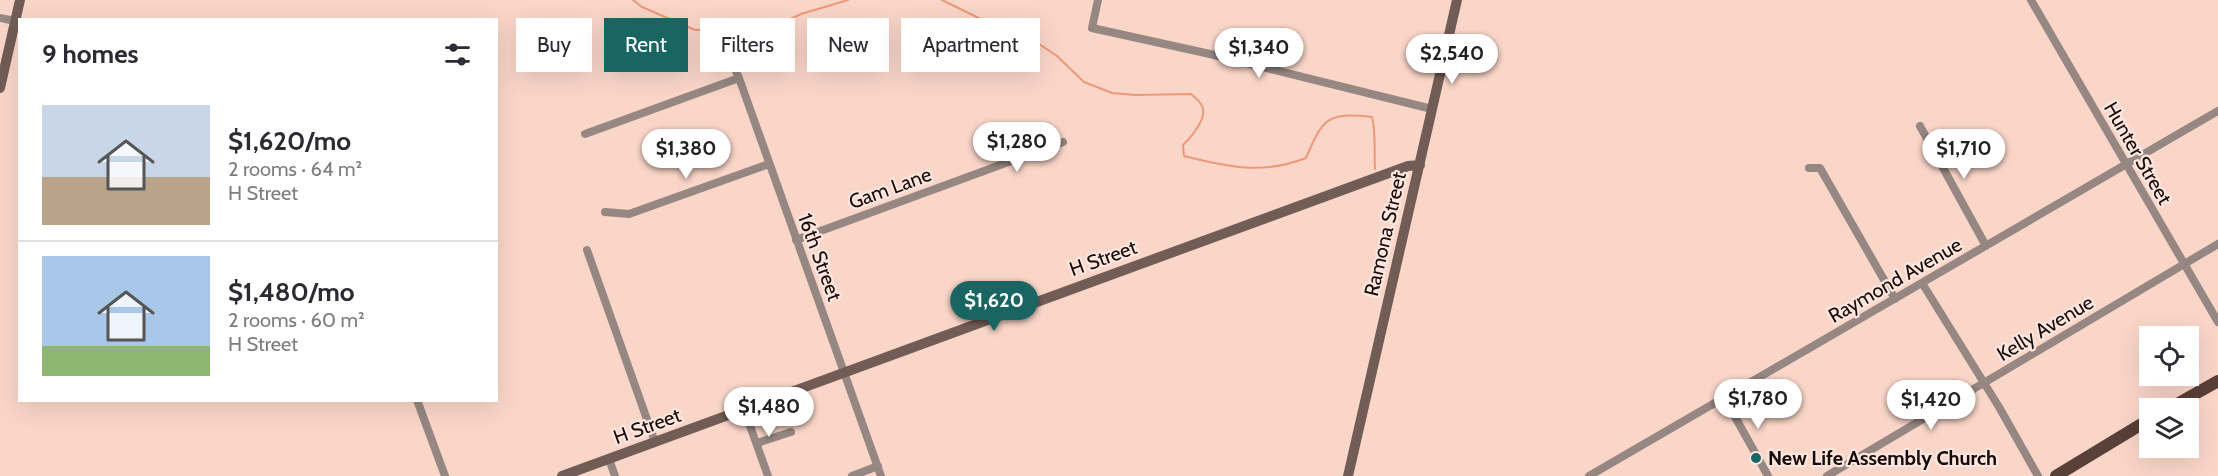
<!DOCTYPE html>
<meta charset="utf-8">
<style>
body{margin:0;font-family:Cabin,sans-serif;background:#f2f2f3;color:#2b2b33;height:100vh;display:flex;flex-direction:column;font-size:22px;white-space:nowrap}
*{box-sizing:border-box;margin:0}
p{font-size:20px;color:#7c7c81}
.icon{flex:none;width:33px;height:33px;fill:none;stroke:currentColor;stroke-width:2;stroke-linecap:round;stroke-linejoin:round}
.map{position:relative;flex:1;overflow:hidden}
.sheet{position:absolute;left:18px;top:18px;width:480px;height:384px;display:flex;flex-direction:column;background:#fff;border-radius:0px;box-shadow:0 6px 24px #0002}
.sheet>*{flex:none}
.guide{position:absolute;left:516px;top:18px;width:570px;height:54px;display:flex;gap:12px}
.controls{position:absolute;left:2139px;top:326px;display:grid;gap:12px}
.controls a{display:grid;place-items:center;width:60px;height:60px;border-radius:0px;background:#fff;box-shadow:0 6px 24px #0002;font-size:30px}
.price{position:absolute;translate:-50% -51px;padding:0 14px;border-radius:21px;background:#fff;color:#222;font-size:20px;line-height:39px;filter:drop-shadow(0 2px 3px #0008)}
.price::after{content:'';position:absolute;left:50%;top:36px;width:18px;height:14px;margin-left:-9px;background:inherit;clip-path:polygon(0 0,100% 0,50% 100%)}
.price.on{background:#186561;color:#fff}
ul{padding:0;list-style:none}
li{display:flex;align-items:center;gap:18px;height:150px;padding:0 24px}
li+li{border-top:2px solid #e1e1e2}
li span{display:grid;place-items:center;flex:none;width:168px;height:120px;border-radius:0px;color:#555}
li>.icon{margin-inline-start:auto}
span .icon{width:72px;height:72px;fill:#fffc;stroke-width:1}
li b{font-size:26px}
h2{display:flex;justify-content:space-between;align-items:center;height:72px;padding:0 24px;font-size:26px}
.pill{padding:0 21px;border-radius:0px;background:#fff;box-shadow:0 6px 24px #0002;font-size:21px;line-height:54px}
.pill.on{background:#186561;color:#fff}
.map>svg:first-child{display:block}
</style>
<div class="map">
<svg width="2218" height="476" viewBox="0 0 2218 476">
<rect width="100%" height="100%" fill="#fad6c9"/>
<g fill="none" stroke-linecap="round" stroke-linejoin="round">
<path stroke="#ee987a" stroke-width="2" d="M633,0L642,7L695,30L732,29L753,31L775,26L801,14L848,0
M942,0L987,22L1036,42L1057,56L1084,82L1112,93L1136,95L1191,94C1194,97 1200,101 1202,106C1208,118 1191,137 1183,145L1184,156C1228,167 1262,175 1306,158C1323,118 1327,112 1372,117C1376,132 1374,152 1375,169"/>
<path stroke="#968782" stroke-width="8" d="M1098,0L1092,28L1210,54L1432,109
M2031,0L2218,322
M0,18L15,21
M726,49L739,78L881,476
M1920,126L1986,246
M585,134L739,78
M1809,168H1820L1895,299
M605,212L629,214L769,164
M796,240L1063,142
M587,250L655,442
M1922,283L1999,407L2038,476
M1724,397L1768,476
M417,400L445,476
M744,409L768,476
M757,443L791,432
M609,459L615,476
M852,476L878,466
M1589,476L2218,111
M1827,476L2218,244"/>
<path stroke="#725d56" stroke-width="10" d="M0,88L20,0
M562,476L1408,166L1420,165
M1348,476L1457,0"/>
<path stroke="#594038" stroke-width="12" d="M2170,408L2218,381
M2056,476L2150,419"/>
</g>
<circle fill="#186561" stroke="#fde6df" stroke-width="2" cx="1756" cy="458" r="6"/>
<g text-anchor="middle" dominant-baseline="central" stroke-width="4.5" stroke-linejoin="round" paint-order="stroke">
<g font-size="20" fill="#170b07" stroke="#fde6df">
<text transform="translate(2138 153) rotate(60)">Hunter Street</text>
<text transform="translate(890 188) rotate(-20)">Gam Lane</text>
<text transform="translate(1385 234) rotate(-77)">Ramona Street</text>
<text transform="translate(820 257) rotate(70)">16th Street</text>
<text transform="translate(1103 258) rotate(-20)">H Street</text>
<text transform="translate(1895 280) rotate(-30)">Raymond Avenue</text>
<text transform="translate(2045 328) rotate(-31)">Kelly Avenue</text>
<text transform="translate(647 426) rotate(-20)">H Street</text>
</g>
<g font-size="20" font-weight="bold" fill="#170b07" stroke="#fde6df" text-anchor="start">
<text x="1768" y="458">New Life Assembly Church</text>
</g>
</g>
</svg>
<div class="controls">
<a><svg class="icon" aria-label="locate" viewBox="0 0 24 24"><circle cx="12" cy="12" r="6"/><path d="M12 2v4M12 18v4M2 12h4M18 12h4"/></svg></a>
<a><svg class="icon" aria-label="layers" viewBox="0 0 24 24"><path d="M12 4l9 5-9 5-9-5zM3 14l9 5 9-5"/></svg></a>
</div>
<b class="price" style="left:1259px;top:79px">$1,340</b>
<b class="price" style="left:1452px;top:85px">$2,540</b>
<b class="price" style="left:1017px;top:173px">$1,280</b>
<b class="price" style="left:686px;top:180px">$1,380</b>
<b class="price" style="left:1964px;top:180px">$1,710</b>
<b class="price on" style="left:994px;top:332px">$1,620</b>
<b class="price" style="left:1758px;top:430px">$1,780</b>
<b class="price" style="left:1931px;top:431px">$1,420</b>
<b class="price" style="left:769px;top:438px">$1,480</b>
<div class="guide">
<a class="pill">Buy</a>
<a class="pill on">Rent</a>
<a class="pill">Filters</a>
<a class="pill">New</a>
<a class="pill">Apartment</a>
</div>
<section class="sheet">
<h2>9 homes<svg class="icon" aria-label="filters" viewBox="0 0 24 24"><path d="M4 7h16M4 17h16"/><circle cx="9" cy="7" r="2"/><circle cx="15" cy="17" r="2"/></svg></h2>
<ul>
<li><span style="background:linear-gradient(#c9d6e8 60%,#b9a48a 0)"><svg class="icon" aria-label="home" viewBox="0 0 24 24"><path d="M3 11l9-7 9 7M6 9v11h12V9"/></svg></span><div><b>$1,620/mo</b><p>2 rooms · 64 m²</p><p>H Street</p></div></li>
<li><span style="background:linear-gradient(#a9c7e8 75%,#8fb573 0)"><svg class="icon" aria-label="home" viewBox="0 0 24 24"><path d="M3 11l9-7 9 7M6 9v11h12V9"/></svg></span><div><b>$1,480/mo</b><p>2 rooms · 60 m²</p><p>H Street</p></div></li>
</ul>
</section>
</div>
